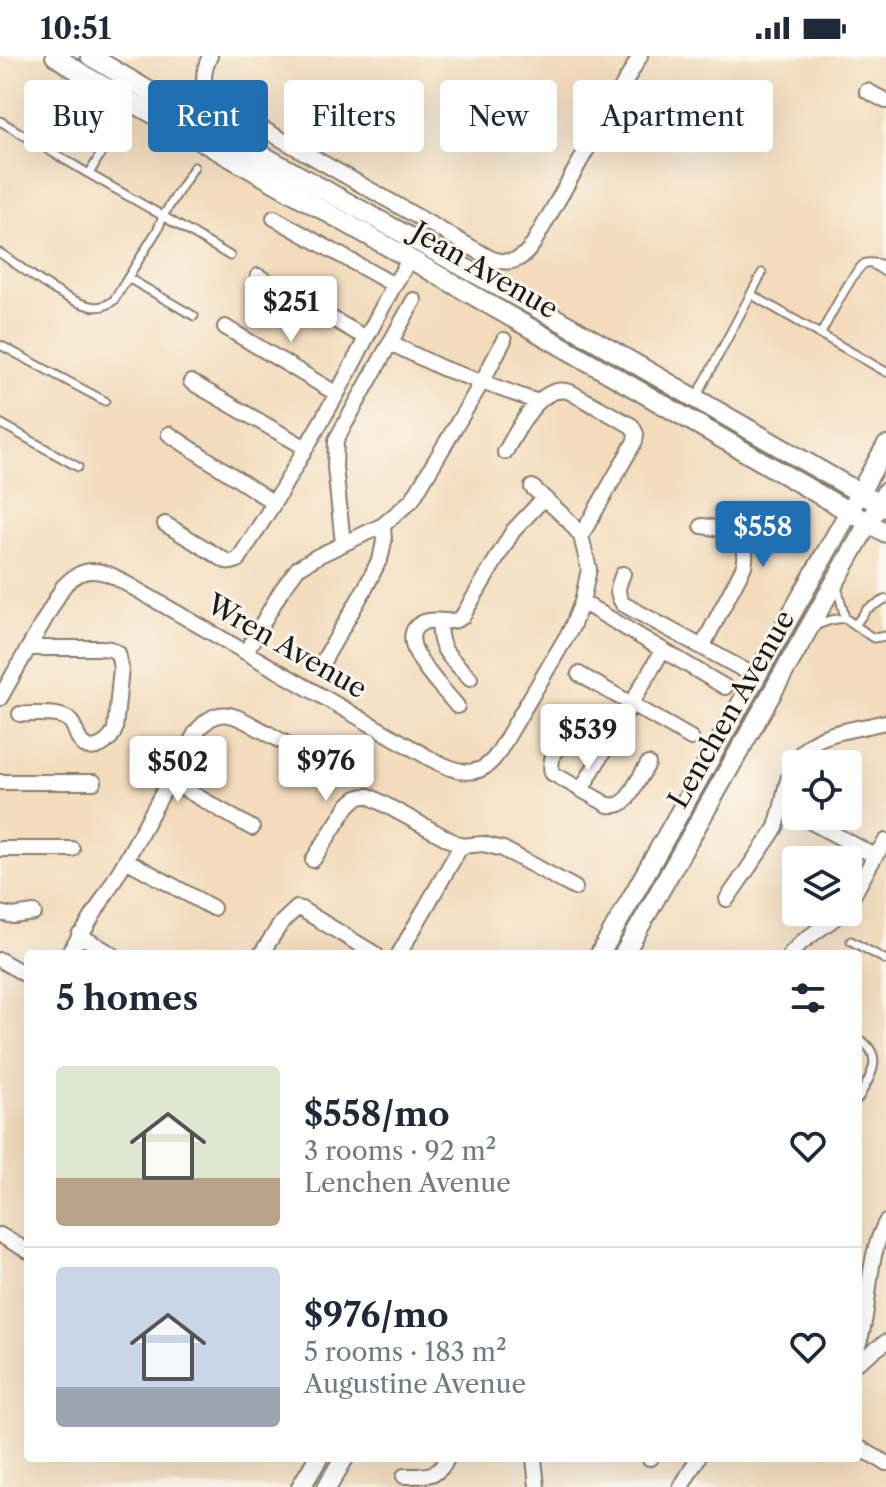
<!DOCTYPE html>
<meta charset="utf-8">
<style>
body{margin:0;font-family:"Libre Caslon Text",serif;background:#f2f2f3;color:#1f2937;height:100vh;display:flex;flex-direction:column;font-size:30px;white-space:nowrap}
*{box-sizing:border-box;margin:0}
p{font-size:26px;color:#747a83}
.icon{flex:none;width:44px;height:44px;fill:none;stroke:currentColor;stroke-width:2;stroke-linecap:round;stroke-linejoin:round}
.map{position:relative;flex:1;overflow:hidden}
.sheet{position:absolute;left:24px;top:894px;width:838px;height:512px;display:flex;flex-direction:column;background:#fff;border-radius:8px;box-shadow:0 8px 32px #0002}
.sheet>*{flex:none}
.guide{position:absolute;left:24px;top:24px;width:838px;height:72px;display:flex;gap:16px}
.controls{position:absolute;left:782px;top:694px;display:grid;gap:16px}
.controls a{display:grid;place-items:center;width:80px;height:80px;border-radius:8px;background:#fff;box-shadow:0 8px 32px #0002;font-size:40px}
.price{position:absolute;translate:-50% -68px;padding:0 18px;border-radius:8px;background:#fff;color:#222;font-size:26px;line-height:52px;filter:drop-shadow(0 2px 4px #0008)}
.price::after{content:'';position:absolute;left:50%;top:48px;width:24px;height:18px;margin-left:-12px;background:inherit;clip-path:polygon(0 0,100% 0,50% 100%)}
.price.current{background:#1f6fb2;color:#fff}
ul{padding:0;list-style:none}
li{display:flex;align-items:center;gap:24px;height:200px;padding:0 32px}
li+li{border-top:2px solid #e0e1e3}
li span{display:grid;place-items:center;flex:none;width:224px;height:160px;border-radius:8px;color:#555}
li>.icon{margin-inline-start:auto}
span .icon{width:96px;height:96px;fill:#fffc;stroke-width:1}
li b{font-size:34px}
h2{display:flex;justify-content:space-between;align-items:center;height:96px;padding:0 32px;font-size:34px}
.tag{padding:0 28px;border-radius:8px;background:#fff;box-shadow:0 8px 32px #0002;font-size:28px;line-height:72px}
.tag.current{background:#1f6fb2;color:#fff}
.status{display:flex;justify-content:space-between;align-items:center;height:56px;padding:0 40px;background:#fff;direction:ltr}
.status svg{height:22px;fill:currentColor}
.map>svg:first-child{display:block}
</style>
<div class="status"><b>10:51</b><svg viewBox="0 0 49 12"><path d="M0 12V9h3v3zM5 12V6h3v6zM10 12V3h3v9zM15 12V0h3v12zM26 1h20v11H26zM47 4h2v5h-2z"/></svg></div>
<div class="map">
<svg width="886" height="1431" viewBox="0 0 886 1431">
<rect width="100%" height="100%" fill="#fbf7ec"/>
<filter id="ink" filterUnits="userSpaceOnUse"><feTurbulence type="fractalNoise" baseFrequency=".0125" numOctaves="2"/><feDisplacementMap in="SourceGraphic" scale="16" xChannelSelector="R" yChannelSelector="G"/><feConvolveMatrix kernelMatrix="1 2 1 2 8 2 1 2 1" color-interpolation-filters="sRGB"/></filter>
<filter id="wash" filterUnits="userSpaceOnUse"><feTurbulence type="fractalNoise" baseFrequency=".006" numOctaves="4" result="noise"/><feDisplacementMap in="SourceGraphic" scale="32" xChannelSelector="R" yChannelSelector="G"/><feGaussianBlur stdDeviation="1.8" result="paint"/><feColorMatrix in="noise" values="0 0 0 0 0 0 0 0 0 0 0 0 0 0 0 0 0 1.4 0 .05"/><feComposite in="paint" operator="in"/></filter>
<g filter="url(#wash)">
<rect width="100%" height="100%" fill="#f3dbbc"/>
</g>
<g filter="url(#ink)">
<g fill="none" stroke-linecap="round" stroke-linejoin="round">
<defs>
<path id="lane" d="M0,65L89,118
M194,111L163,160L230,200
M0,197C24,213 62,244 90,250C99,252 107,250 114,244L158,173L163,160L89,118L114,75
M874,209L886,217
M128,222L194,260
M752,239L886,316
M820,279C827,267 855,210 866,207C872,206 880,208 886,209
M0,289L105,345
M697,340L762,217
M0,367L78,411
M837,530L845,562L873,582L886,580
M817,569L831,564L845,562
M855,569L867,553L886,543
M851,885L886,904
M858,982C886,1000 871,1019 858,1043"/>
<path id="street" d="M210,0C202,17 201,30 214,45L492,203C510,209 522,205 533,188L640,0
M867,35L886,45
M274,162L394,229
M258,220L366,282
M225,271L337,338
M390,287L442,312L538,346
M191,326L306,392
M169,378L274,447
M505,396C517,376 540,325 570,336L632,370L636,378L635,385L581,480
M165,468L226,505L231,506L238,504L274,447L337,338L394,229L410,203
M343,488L335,411L336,384L414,244
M623,518C618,530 615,536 623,548L757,621
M582,546L725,631
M440,565C437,594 451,602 470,622
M702,591L744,510C751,479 727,473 702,470
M246,596L281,535L298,512L318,500L383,469L412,444L482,326L504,284
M321,609L367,529L381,500L384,485L383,469
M579,618L691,682
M0,642L63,531C78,514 92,511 113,520L431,703C457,716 479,726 498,697L571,573L582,546L589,513L581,480L568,464L532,431
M457,650C445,634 388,581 424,566C438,561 450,570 462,561L513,475L544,442
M20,658C33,659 52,656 64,661C76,666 74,677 81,686C92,700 112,685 115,673L121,612L118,597L110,593L101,592H29
M574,664C565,679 547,699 552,717L608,749C616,750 621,749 627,743L648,708
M169,724L252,772
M0,726H94
M581,734L662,595
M782,750C795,675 821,681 886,666
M800,760L875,800
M461,790L483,788L503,793L575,832
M0,793H72
M126,804L213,852
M313,804L347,751C353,744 358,739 369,740L461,790
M727,843L771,779L776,771L782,750L796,758
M848,849L875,800L886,785
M0,857L13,860L34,857
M79,879L112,898
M68,898L85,873L126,804L196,676C216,651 231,656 256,671C269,678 282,685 295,693
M261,898L282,866L297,852L301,853L375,898
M399,898L461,790
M790,898L802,886L843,856
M0,904L28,920
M0,1179L28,1195
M858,1290C872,1250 865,1205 886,1166
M858,1306L886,1286
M858,1391L886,1407
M534,1402L537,1431
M649,1402H651
M404,1420C422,1420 440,1422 447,1402
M681,1431L698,1402"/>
<path id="secondary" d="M55,0L84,19L410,203L886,477
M90,0L181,54L573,272L886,452
M600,898L886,390
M624,898L886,436
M301,1431L318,1402
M327,1431L344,1402"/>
</defs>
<use href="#lane" stroke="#887c6c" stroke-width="11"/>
<use href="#street" stroke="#887c6c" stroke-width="18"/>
<use href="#secondary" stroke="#887c6c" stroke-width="22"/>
<use href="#lane" stroke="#fff" stroke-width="7"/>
<use href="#street" stroke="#fff" stroke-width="14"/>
<use href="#secondary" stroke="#fff" stroke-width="18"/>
</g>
</g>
<g text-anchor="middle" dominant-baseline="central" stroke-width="6" stroke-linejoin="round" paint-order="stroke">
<g font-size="28" fill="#1c1c1c" stroke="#fbf7ec">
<text transform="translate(485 214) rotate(30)">Jean Avenue</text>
<text transform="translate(287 590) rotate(30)">Wren Avenue</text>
<text transform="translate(731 653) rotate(-60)">Lenchen Avenue</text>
</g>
</g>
</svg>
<div class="controls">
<a><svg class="icon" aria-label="locate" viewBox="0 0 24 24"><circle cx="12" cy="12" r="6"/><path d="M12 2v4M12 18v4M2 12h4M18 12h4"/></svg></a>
<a><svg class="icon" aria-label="layers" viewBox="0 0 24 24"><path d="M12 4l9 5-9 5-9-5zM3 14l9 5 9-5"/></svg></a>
</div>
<b class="price" style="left:291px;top:288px">$251</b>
<b class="price current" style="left:763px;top:513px">$558</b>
<b class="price" style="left:588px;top:716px">$539</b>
<b class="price" style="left:326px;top:747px">$976</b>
<b class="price" style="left:178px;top:748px">$502</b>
<div class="guide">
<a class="tag">Buy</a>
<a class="tag current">Rent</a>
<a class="tag">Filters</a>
<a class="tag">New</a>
<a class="tag">Apartment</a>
</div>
<section class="sheet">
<h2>5 homes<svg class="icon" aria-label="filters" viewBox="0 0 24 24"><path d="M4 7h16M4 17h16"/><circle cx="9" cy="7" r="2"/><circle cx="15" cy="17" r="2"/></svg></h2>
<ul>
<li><span style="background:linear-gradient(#dfe7d0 70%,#b9a48a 0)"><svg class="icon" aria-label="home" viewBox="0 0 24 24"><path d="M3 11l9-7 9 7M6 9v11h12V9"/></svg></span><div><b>$558/mo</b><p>3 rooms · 92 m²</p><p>Lenchen Avenue</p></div><svg class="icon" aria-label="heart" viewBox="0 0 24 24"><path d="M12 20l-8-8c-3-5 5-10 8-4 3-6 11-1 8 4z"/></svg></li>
<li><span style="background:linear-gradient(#c9d6e8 75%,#9aa5b1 0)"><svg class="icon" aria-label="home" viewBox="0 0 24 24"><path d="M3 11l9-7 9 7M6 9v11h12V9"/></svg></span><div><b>$976/mo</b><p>5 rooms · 183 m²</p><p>Augustine Avenue</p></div><svg class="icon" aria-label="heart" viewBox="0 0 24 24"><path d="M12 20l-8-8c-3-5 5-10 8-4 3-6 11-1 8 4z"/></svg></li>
</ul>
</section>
</div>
